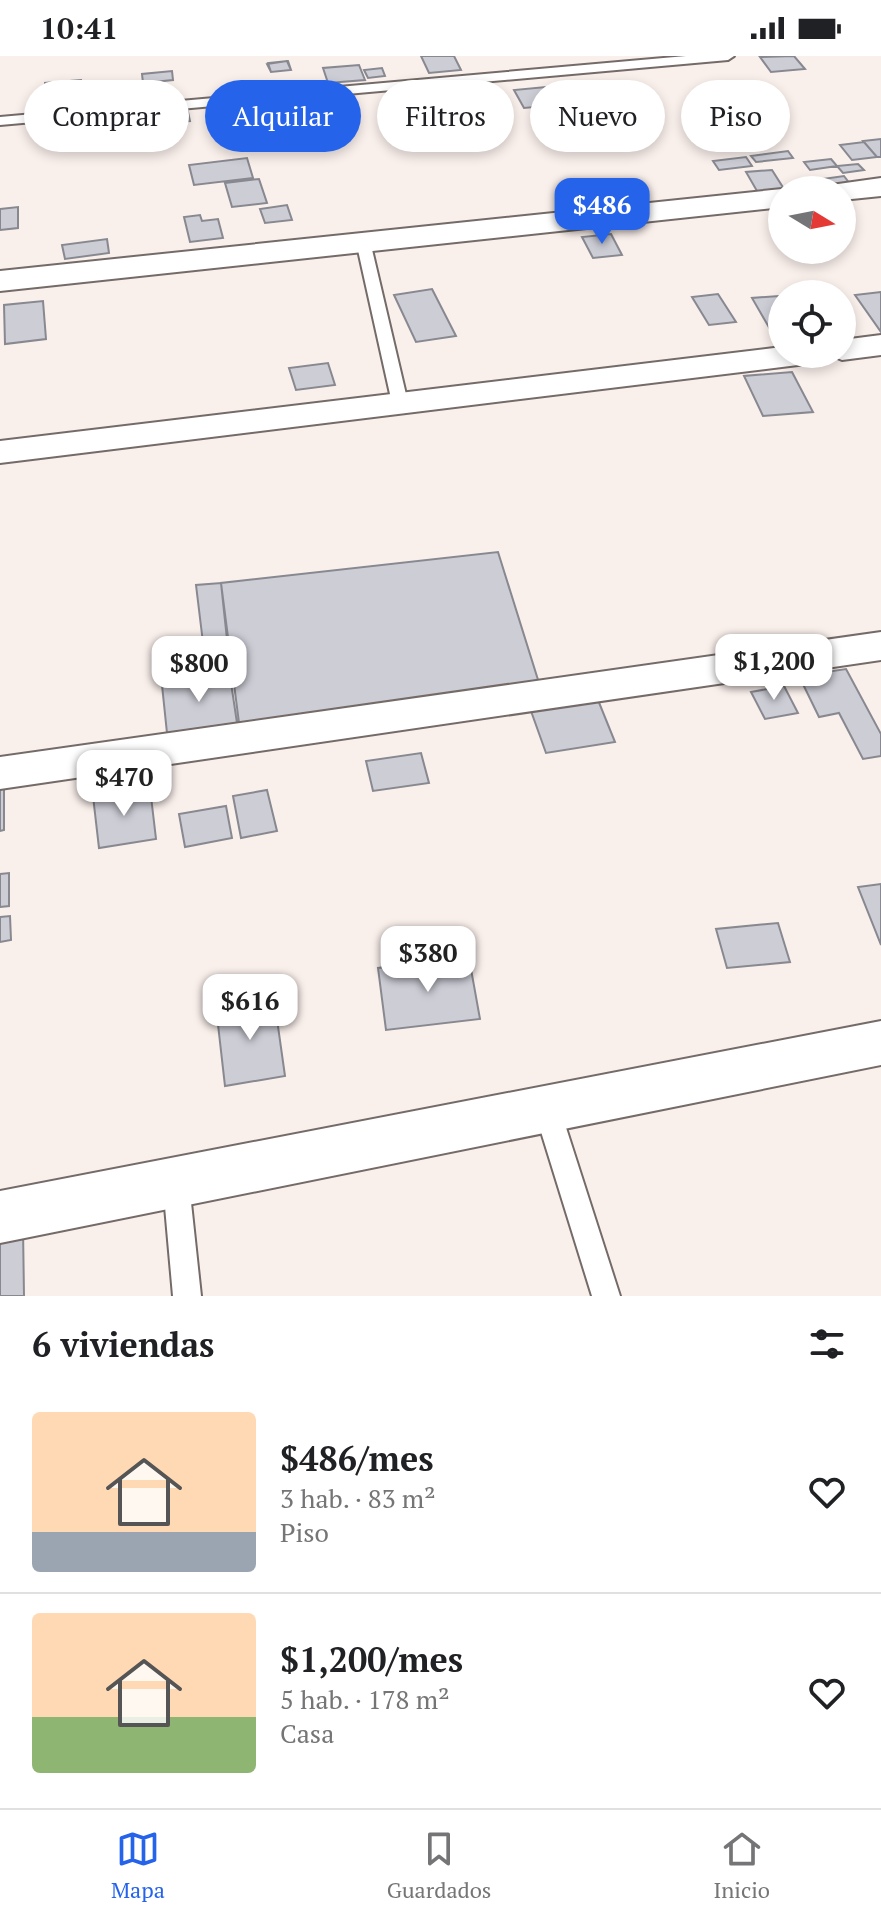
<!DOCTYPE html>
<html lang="es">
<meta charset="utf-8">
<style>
body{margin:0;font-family:"PT Serif",serif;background:#f2f2f2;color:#202124;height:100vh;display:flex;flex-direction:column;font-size:30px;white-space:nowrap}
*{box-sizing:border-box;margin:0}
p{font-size:26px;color:#757577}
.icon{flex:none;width:44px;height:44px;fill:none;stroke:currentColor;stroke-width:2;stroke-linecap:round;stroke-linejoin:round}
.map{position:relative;height:1240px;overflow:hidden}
.sheet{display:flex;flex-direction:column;background:#fff;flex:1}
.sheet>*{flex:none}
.hud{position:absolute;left:24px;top:24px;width:834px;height:72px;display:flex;gap:16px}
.needle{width:52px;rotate:100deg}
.fabs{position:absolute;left:768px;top:120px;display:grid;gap:16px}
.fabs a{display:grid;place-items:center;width:88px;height:88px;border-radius:50%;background:#fff;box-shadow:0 4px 12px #0003;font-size:40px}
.price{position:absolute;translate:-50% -68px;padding:0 18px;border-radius:16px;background:#fff;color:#222;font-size:26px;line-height:52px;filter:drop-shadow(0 2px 4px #0008)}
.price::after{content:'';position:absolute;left:50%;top:48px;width:24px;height:18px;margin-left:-12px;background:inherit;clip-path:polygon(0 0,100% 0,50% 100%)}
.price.active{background:#2563eb;color:#fff}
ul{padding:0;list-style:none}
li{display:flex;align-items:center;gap:24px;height:200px;padding:0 32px}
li+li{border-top:2px solid #e0e0e0}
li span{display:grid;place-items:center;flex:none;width:224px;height:160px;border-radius:8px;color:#555}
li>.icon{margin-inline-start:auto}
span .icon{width:96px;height:96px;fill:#fffc;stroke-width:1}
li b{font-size:34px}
h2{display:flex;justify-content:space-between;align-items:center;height:96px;padding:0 32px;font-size:34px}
.tag{padding:0 28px;border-radius:36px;background:#fff;box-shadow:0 4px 12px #0003;font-size:28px;line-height:72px}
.tag.active{background:#2563eb;color:#fff}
.status{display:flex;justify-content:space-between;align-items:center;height:56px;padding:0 40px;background:#fff;direction:ltr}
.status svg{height:22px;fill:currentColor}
.tab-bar{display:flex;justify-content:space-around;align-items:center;height:112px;border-top:2px solid #e0e0e0;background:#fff;font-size:22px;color:#757577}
.tab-bar a{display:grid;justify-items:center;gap:4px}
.tab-bar .active{color:#2563eb}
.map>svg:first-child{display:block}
</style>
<div class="status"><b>10:41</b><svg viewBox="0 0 49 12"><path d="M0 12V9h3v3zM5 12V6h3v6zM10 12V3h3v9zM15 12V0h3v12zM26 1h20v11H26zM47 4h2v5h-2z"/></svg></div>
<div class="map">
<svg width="881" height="1240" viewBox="0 0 881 1240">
<rect width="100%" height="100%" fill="#f9efeb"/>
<path fill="#cdcdd6" stroke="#888890" stroke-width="2" d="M421,0H454L461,14L429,17Z
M794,0L805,13L771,16L760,1Z
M287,5L291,14L271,16L268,7Z
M287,5L291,14L271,16L267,8Z
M288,5L291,14L271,16L268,7Z
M359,9L365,24L328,27L323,12Z
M382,12L385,20L368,22L364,14Z
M172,15L173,24L143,27L142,18Z
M81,24L82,40L46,43L45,27Z
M147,27L149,42L98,47L97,32Z
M546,31L557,49L524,52L514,34Z
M251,45L255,58L216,62L213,49Z
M187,51L190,65L113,72L111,58Z
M881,83V101H877L863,85Z
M864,86L877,101L852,104L840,89Z
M788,95L793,102L756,106L751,100Z
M746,101L752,110L719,114L713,105Z
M247,102L253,122L194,129L189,109Z
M831,103L837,110L810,114L804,106Z
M858,108L864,114L843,117L837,110Z
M772,114L784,133L757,135L746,116Z
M844,120L850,128L829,130L823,123Z
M259,123L267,147L232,151L225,127Z
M826,126L831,133L806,134L802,129Z
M287,149L292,164L265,167L260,153Z
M18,151V172L0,174V153Z
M200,159L202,165L218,163L223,182L190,186L184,161Z
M611,178L622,199L593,202L582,181Z
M107,183L109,197L65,203L62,189Z
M432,233L456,280L416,286L394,239Z
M881,236V276L855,239Z
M718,238L736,266L709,269L692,241Z
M779,240L782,244V279L774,280L752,242Z
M43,245L46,283L5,288L4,249Z
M328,307L335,329L296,334L289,312Z
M792,316L813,356L763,360L744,320Z
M498,496L539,627L239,667L221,527Z
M221,527L228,593L204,595L196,529Z
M846,613L881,678V700L863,703L839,657L819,661L799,620Z
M230,620L237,667L167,677L162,629Z
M784,630L798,657L765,663L751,636Z
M598,644L615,686L546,697L531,655Z
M421,697L429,727L373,735L366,705Z
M0,722H4V774L0,775Z
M150,732L156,783L99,792L93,740Z
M267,734L277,775L241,782L233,740Z
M226,750L232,782L185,791L179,758Z
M9,817V850L0,851V818Z
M881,828V889L858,831Z
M10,860L11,884L0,886V861Z
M778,867L790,906L727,912L716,873Z
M469,902L480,963L386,974L378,912Z
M274,942L285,1020L225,1030L216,951Z
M23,1172L24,1240H0V1176Z"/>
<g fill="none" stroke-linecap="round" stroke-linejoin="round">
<defs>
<path id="service" d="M686,0H734L728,4L0,69V61Z
M363,181L370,185L408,347L400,352L392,347L356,185Z
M547,1042L556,1045L560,1053L620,1240H592L534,1053L538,1045Z
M176,1116L185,1120L189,1128L201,1240H173L163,1128L167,1120Z"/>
<path id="minor" d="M881,122V140L842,144V134H828L831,129Z
M782,133L786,134H782V151L0,235V215Z
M881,279V299L842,304L828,298H842V284Z
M782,291V298H823L818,305L806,308L0,407V385Z
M881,576V604L0,733V701Z
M881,965V1009L0,1187V1135Z"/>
</defs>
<use href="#service" stroke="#746b68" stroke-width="4"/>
<use href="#minor" stroke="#746b68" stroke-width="4"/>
<use href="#service" fill="#fff" fill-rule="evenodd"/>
<use href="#minor" fill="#fff" fill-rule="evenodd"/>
</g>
</svg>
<div class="fabs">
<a><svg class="needle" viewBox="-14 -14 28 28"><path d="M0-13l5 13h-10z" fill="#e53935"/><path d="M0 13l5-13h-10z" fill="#757577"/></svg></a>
<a><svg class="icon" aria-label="locate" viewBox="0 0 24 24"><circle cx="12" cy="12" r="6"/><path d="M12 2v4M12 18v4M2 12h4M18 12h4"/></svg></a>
</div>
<b class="price active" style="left:602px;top:190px">$486</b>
<b class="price" style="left:774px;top:646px">$1,200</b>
<b class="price" style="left:199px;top:648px">$800</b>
<b class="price" style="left:124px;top:762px">$470</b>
<b class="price" style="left:428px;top:938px">$380</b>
<b class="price" style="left:250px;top:986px">$616</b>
<div class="hud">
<a class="tag">Comprar</a>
<a class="tag active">Alquilar</a>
<a class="tag">Filtros</a>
<a class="tag">Nuevo</a>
<a class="tag">Piso</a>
</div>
</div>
<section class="sheet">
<h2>6 viviendas<svg class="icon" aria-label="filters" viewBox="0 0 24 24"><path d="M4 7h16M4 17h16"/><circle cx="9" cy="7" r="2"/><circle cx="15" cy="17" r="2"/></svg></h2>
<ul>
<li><span style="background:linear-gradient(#ffd9b3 75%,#9aa5b1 0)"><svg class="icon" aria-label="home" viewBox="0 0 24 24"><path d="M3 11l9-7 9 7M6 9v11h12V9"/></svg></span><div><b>$486/mes</b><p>3 hab. · 83 m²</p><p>Piso</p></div><svg class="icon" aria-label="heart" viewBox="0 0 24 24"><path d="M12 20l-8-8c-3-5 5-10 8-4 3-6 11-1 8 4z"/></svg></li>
<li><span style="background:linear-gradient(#ffd9b3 65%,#8fb573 0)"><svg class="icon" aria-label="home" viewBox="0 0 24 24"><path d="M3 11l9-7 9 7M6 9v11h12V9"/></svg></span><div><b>$1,200/mes</b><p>5 hab. · 178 m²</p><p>Casa</p></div><svg class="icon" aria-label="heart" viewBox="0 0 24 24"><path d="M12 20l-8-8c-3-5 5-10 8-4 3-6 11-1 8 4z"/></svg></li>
</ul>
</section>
<nav class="tab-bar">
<a class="active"><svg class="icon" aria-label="map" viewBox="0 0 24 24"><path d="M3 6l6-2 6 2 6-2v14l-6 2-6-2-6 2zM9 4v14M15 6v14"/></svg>Mapa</a>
<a><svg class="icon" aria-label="saved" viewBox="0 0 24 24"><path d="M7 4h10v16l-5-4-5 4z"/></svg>Guardados</a>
<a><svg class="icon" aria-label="home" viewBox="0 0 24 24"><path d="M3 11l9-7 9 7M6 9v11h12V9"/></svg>Inicio</a>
</nav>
